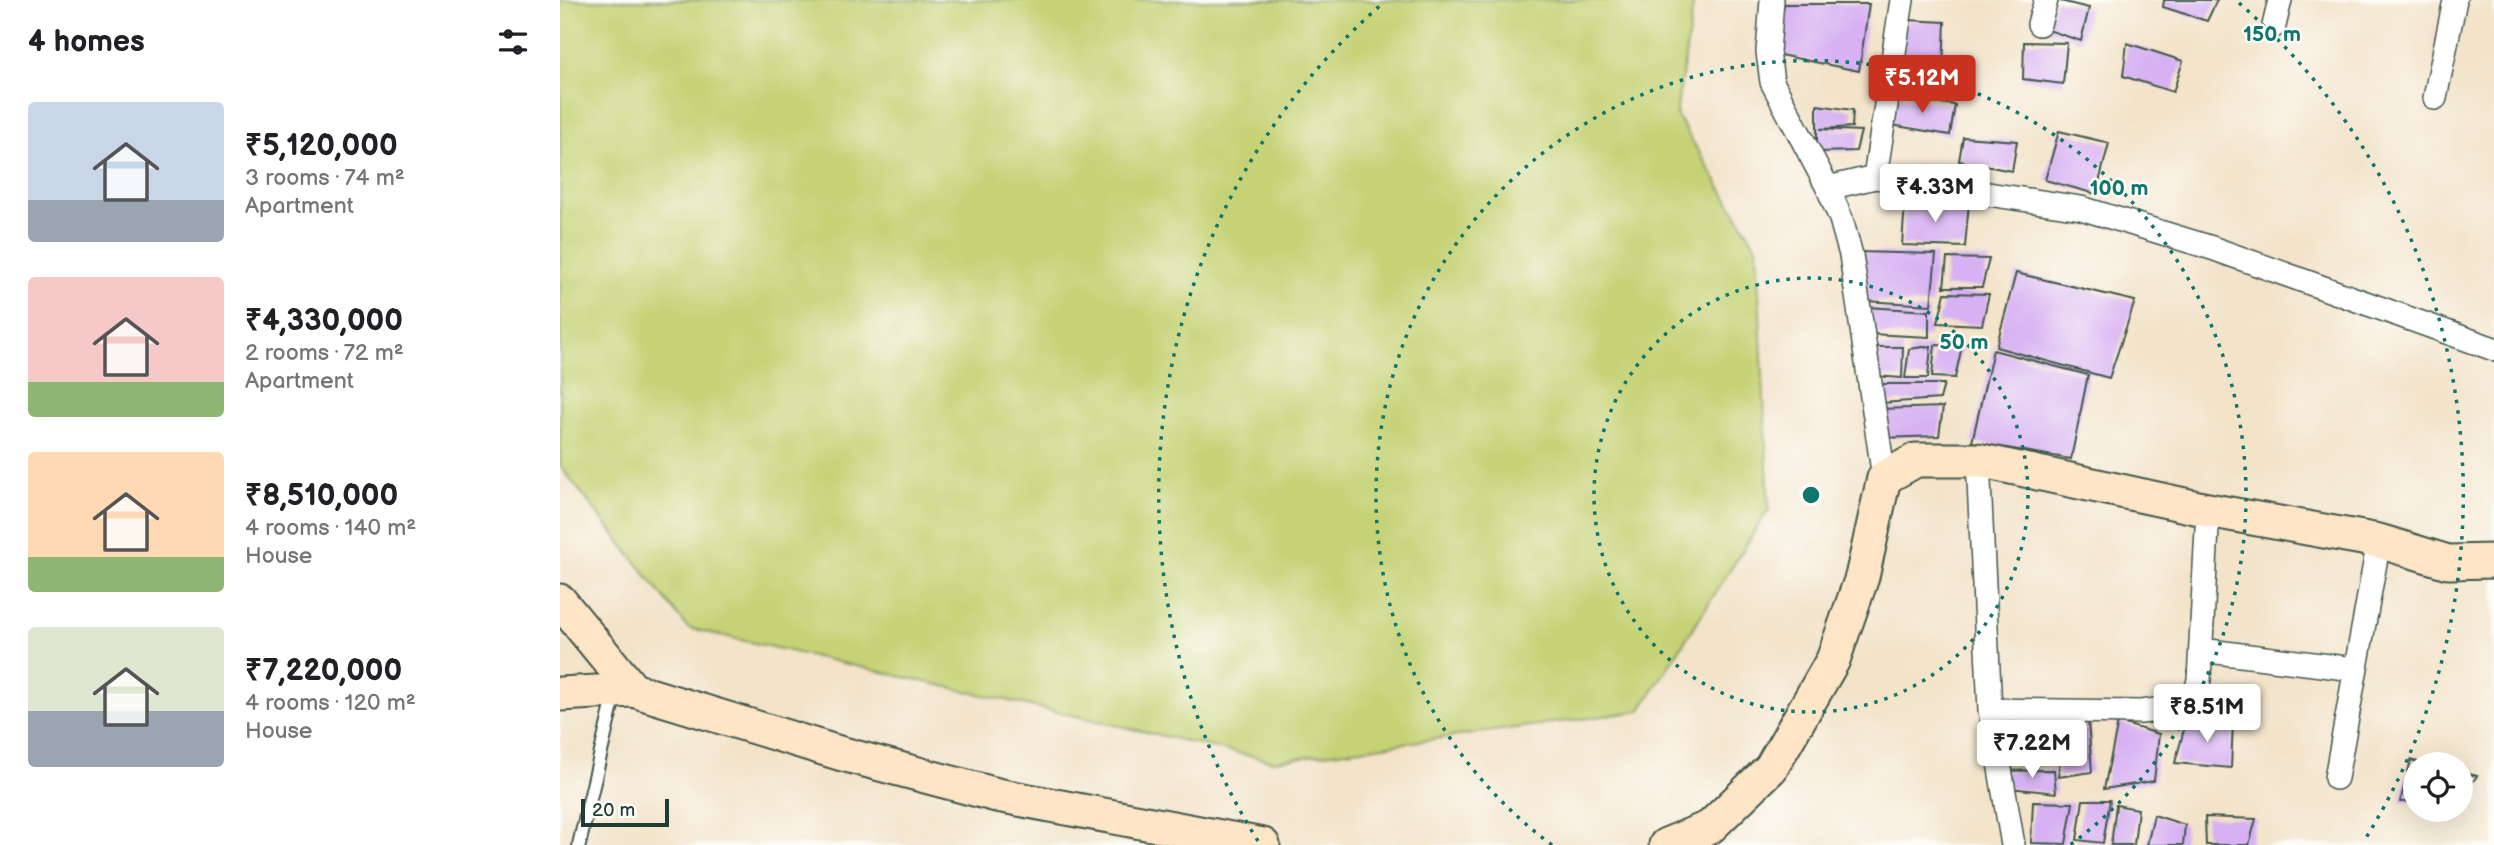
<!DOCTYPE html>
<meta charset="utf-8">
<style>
body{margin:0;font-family:"Balsamiq Sans",sans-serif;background:#f2f2f2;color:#202124;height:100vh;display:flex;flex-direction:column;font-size:26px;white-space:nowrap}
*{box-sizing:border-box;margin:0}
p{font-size:23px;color:#757577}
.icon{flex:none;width:38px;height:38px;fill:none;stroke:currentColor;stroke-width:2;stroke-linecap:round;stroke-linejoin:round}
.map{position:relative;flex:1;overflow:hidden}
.details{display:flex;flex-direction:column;background:#fff;width:560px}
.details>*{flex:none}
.tools{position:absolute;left:1843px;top:752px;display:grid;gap:14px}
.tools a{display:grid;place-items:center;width:70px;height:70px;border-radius:50%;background:#fff;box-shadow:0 7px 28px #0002;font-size:35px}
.scale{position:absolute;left:21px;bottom:18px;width:88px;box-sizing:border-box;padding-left:7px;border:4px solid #1f3d34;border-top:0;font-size:19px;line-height:24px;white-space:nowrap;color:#1f3d34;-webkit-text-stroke:5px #fdfcf7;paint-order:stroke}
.price{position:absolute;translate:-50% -60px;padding:0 16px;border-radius:7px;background:#fff;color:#222;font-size:23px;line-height:46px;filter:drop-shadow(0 2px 4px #0008)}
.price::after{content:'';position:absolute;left:50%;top:42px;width:21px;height:16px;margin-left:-10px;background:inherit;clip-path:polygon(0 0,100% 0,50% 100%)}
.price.active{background:#c8321e;color:#fff}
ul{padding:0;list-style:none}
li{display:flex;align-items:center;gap:21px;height:175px;padding:0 28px}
li span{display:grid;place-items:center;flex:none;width:196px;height:140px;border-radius:7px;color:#555}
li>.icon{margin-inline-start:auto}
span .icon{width:84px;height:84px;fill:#fffc;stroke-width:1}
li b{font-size:30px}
h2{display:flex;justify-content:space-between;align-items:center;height:84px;padding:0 28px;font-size:30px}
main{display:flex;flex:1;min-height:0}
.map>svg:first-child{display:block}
</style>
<main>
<section class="details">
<h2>4 homes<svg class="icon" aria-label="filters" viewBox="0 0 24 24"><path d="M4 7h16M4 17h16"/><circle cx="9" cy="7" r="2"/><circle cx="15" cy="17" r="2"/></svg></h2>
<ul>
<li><span style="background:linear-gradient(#c9d6e8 70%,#9aa5b1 0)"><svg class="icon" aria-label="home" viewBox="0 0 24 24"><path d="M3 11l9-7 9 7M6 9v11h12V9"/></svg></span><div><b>₹5,120,000</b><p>3 rooms · 74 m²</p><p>Apartment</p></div></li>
<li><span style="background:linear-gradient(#f6c9c9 75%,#8fb573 0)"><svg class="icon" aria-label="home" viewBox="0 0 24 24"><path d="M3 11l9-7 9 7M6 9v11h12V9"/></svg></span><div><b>₹4,330,000</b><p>2 rooms · 72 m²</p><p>Apartment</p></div></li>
<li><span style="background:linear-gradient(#ffd9b3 75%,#8fb573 0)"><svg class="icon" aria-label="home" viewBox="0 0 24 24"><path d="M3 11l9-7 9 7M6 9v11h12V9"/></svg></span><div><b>₹8,510,000</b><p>4 rooms · 140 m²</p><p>House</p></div></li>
<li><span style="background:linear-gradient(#dfe7d0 60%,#9aa5b1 0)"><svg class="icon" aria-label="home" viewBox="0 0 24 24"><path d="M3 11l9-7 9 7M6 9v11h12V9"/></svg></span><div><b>₹7,220,000</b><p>4 rooms · 120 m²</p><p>House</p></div></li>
</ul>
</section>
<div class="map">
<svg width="1934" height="845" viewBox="0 0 1934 845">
<rect width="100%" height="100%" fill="#fdfcf7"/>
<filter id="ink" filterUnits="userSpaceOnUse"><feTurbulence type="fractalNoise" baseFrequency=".0143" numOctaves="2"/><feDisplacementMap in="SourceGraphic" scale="14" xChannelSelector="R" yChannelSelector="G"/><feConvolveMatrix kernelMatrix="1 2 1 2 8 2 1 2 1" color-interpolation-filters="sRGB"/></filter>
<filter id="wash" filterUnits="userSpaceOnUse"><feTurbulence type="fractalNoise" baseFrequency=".00686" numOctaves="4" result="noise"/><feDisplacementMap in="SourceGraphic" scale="28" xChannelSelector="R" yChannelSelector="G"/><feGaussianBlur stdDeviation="1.57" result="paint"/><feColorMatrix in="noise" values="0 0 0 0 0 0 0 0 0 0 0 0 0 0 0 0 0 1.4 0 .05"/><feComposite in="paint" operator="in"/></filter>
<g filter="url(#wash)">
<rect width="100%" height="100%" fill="#f3e3c9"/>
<path fill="#c5d274" stroke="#728854" stroke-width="2" d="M0,0H1134L1116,114L1197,248L1209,509L1080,711L713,761L128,628L0,466Z"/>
<g id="blocks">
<path fill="#d7b1f3" d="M1496,0L1529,8L1521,41L1485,29Z
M1604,0H1657L1647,21L1603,7Z
M1224,4H1309L1299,71L1215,54Z
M1347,20L1385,22L1383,67L1338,62Z
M1464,42L1507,43L1503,84L1463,79Z
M1567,43L1623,61L1613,92L1563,76Z
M1332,96L1395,105L1390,135L1331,125Z
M1257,105L1293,110L1292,127L1260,129L1301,131L1296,151L1257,152Z
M1499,131L1549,143L1536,194L1485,180Z
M1403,137L1457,141L1452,171L1399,161Z
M1345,202H1409L1405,247L1342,245Z
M1297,252L1376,254L1371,305L1305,301Z
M1387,258L1429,259L1422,287H1384Z
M1456,273L1575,301L1549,378L1436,347Z
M1385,293L1429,294L1422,325L1378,323Z
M1306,307L1369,311V337L1310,334Z
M1375,345L1402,346L1395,378L1372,377Z
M1371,346L1368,378H1345L1349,349Z
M1317,347H1343L1342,378L1314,376Z
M1433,350L1528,375L1511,459L1412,442Z
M1319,384H1384L1380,399L1321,403Z
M1383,407L1379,436L1322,438L1320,409Z
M1458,715L1480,716L1483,735L1459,734Z
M1505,717L1528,720L1532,772L1498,777Z
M1558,722L1599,734L1594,781L1544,789Z
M1626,722H1673L1671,768L1615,763Z
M1851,760L1867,765H1855V802H1840Z
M1494,770L1496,793L1449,788L1444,771Z
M1900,772L1917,776L1900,799Z
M1523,800H1550L1543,843L1517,840Z
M1473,802L1513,803L1506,844L1471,843Z
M1556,805L1578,809L1574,845H1551Z
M1594,815L1625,825L1623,845H1587Z
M1645,817L1696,819L1689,845H1646Z"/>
</g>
</g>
<g filter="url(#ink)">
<use href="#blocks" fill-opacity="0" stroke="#3f564a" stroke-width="2"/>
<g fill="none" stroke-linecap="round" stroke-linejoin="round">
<defs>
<path id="service" d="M19,845L55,693"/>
<path id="minor" d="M1212,0L1208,52L1212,82L1268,188L1281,219L1291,255L1324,478
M1479,24L1486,0
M1714,26L1720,0
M1875,98L1895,0
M1315,177L1342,0
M1268,188L1315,177L1521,208L1652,248L1934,349
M1418,460L1430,710L1453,845
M1641,650L1794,669
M1430,710L1581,712L1626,706L1635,694L1639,680L1648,510
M1776,778L1819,541"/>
<path id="secondary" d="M0,601L73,690
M0,694L73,690L279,753L437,795L703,845
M1106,845L1150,827L1211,768L1273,660L1302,577L1324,478L1356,460H1418L1648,510L1819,541L1888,562L1934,561"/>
</defs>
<use href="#service" stroke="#3f564a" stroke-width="16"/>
<use href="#minor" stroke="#3f564a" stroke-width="26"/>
<use href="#secondary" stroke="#3f564a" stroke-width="37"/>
<use href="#service" stroke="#fff" stroke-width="12"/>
<use href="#minor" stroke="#fff" stroke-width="23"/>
<use href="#secondary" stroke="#fde5c5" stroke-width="33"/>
</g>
</g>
<g fill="none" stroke="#0f766e" stroke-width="3.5" stroke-dasharray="3.5 7">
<circle cx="1251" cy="495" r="217"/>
<path d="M992 845A435 435 0 1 1 1510 845"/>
<path d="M698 841A652 652 0 0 1 823 3M1679 3A652 652 0 0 1 1804 841"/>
</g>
<circle cx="1251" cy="495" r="10" fill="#0f766e" stroke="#fdfcf7" stroke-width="3.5"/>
<g font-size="21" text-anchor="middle" font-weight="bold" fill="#0f766e" stroke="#fdfcf7" stroke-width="5" stroke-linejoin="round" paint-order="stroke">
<text x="1712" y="41">150 m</text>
<text x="1559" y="195">100 m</text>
<text x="1404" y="349">50 m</text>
</g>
</svg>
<div class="tools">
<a><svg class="icon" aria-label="locate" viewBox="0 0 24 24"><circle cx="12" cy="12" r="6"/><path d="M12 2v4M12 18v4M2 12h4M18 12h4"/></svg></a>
</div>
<div class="scale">20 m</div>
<b class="price active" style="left:1362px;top:115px">₹5.12M</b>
<b class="price" style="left:1375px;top:224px">₹4.33M</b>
<b class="price" style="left:1647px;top:744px">₹8.51M</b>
<b class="price" style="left:1472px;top:780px">₹7.22M</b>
</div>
</main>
